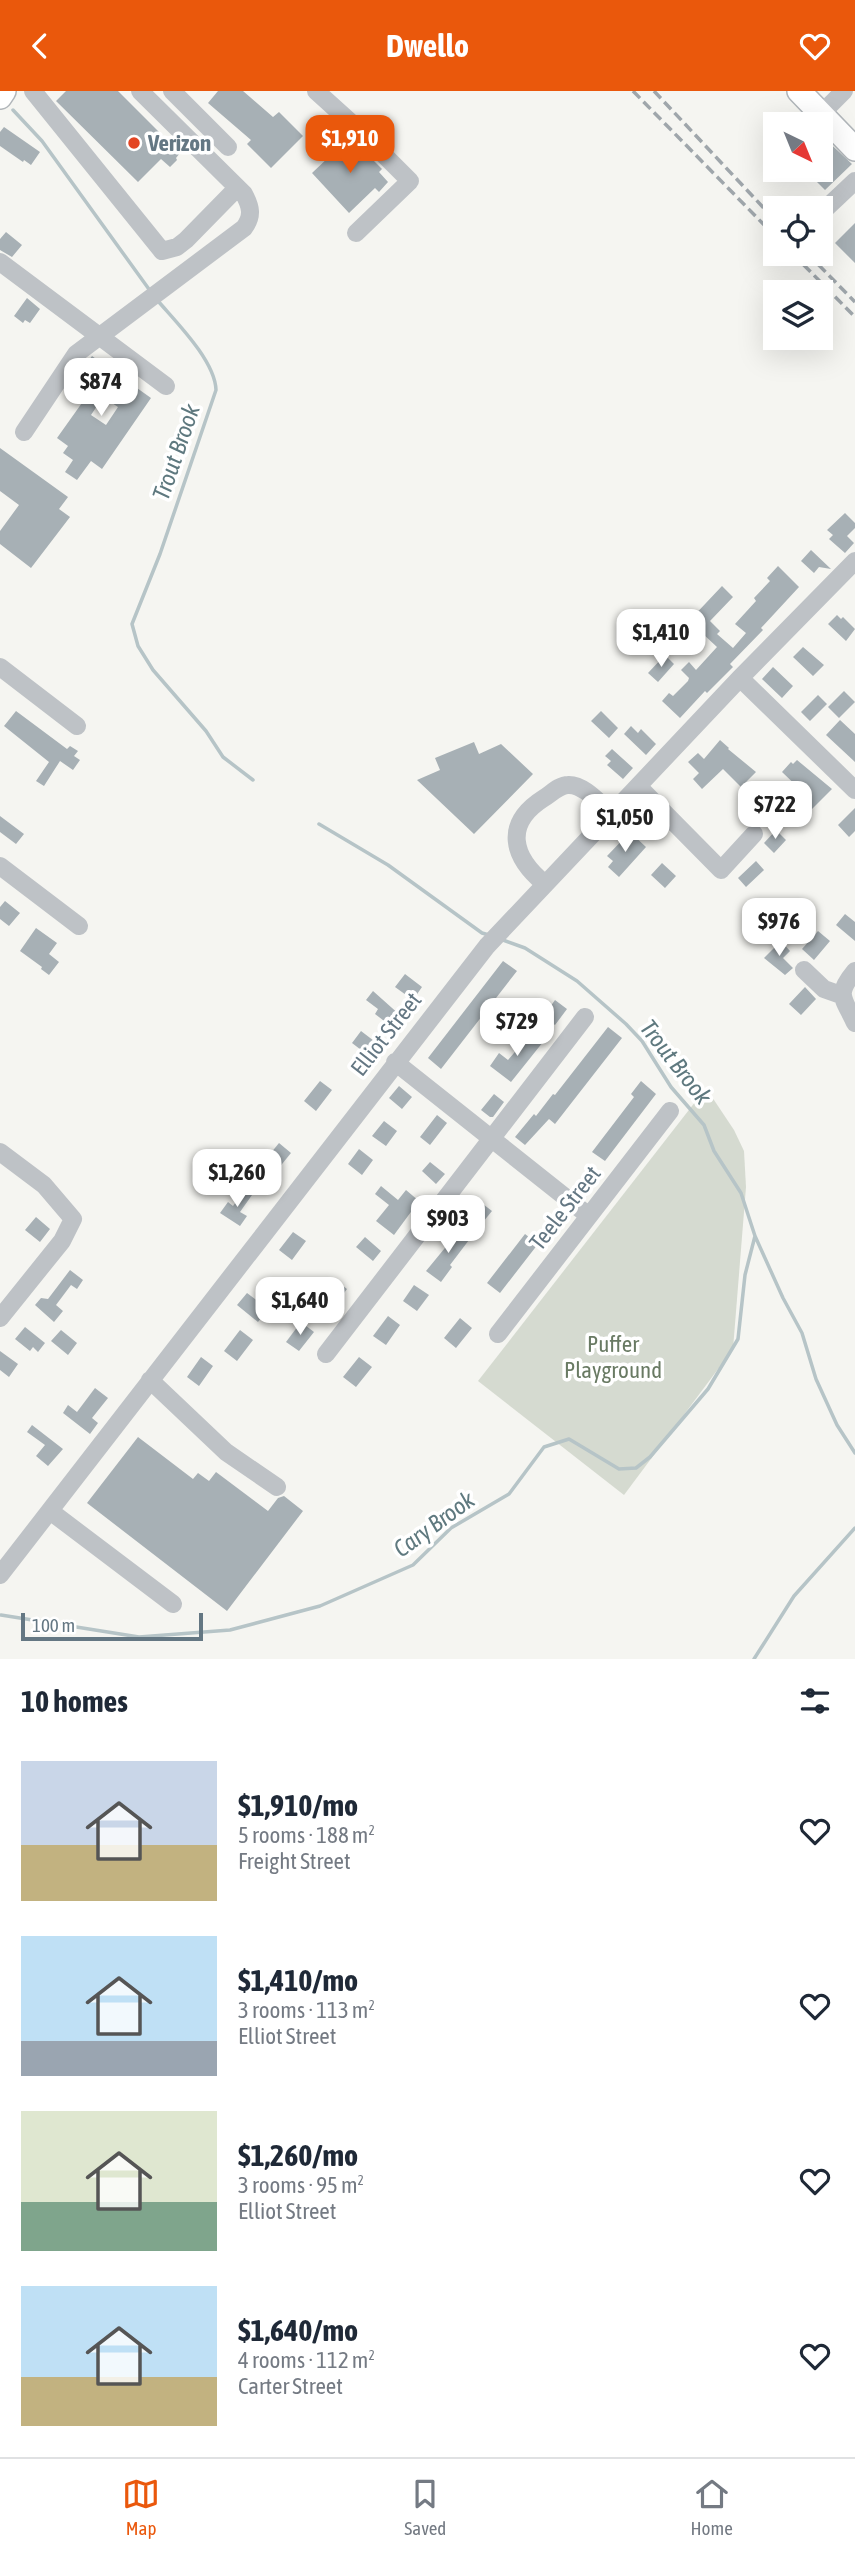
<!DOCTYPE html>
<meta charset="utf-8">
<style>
body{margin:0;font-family:"Asap Condensed",sans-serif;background:#f2f2f3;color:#1f2937;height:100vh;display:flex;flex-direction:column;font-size:26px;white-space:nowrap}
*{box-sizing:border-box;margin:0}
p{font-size:23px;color:#747a83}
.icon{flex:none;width:38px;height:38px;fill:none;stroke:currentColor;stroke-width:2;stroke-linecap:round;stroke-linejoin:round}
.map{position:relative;height:1568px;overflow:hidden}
.sheet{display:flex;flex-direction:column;background:#fff;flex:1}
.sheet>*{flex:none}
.needle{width:46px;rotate:137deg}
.controls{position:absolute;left:763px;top:21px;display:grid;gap:14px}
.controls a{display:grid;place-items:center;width:70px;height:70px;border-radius:0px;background:#fff;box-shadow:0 7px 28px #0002;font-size:35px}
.scale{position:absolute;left:21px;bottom:18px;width:182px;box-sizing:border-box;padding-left:7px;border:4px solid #647783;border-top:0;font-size:19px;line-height:24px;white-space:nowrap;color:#647783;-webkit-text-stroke:5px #fff;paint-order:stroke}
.price{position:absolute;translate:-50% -60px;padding:0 16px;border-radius:14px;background:#fff;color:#222;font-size:23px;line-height:46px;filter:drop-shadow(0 2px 4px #0008)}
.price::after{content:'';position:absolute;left:50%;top:42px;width:21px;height:16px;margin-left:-10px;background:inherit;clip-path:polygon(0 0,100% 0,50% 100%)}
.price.active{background:#ea580c;color:#fff}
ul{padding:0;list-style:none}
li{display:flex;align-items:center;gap:21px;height:175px;padding:0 21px}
li span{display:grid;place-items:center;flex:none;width:196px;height:140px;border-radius:0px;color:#555}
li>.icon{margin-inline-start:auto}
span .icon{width:84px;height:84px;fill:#fffc;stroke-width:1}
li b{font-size:30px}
h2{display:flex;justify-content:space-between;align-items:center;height:84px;padding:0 21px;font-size:30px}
header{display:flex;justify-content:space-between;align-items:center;height:91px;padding:0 21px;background:#ea580c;color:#fff;font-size:32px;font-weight:700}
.dock{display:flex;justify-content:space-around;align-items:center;height:98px;border-top:2px solid #e0e1e3;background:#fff;font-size:19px;color:#747a83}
.dock a{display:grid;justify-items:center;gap:4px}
.dock .active{color:#ea580c}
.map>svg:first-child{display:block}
</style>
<header><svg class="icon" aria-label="back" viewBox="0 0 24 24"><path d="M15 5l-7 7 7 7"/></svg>Dwello<svg class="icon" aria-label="heart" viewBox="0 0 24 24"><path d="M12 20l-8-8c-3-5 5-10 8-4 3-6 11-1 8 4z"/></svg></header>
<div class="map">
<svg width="855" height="1568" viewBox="0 0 855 1568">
<rect width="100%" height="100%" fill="#f5f5f1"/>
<path fill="#d5dad0" d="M706,997L734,1039L744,1060L746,1096L733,1258L624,1404L478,1290Z"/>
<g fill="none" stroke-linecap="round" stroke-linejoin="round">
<path stroke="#b6c4c7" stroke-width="3.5" d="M13,19L42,50L151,201
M158,210C177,232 215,270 216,299L160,463L132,533L138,555L153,579L206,640L223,666L253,689
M319,733L388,774L482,842L489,844
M503,849L525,857L577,890L626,933L642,950L671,996L704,1034L714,1060L741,1102L755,1145L783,1207L802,1242L816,1288L837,1334L855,1362
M1,1524L139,1546L230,1539L320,1515L413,1474L451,1437L509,1403L544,1356L569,1348L619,1378L636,1377L650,1366L708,1298L738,1248L745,1184L755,1145
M754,1568L794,1505L855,1437"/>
</g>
<path fill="#a7b0b5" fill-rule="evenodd" d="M66,0H118L180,62L176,67L177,69L170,76L161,68L138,91L56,10Z
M218,0H243L273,26L279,21L303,45L271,77L247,53L251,49L208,12Z
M4,36L40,61L31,74L24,69L23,71L0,55V41Z
M821,44L852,73L825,99L805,79H821Z
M350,46L382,78L379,81L388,91L379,101L375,97L349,122L312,82Z
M855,132V172L835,152Z
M6,141L22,154L12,166L0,159V148Z
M27,207L40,218L30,232L25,229L23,232L14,225Z
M92,265L151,307L102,378L91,370L77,389L65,381L73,369L63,362L68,355L57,347L94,295L78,284ZM103,306L118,316L106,334L91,324Z
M0,357L68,406L59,418L70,426L31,477L0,453V440L19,414L0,400Z
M845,422L855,432V437L847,445L854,452L845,462L829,448L833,444L827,439Z
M811,459L831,478L819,476L814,482L801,470Z
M778,475L799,496L761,537L763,539L730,573L733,576L707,602L705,600L680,627L662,610L669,602L673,605L688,590L689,587L681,579L689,571L696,579L717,556L689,530L722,495L733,506L710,530L720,540L717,543L733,557L746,542L735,533L756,510L754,507L770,490L767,487Z
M837,524L841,528L843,526L855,538L846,550L828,533Z
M803,556L824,574L813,585L793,566Z
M665,564L674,573L658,591L648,582Z
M773,576L793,595L782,607L762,588Z
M844,600L855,611L839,627L828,616Z
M818,604L827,613L810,630L801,621Z
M16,620L67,658L70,655L78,660L74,665L80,669L73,679L60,670L44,695L36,690L49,671L4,635Z
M601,620L618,637L609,647L591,630Z
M840,629L855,643V671L826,644Z
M631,635L638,642L641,638L656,653L646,664L624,643Z
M720,649L729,657L728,658L756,681L741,696L723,678L702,698L693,688L699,682L688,671L698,662L704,668Z
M474,651L479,663L501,653L533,683L474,743L417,689L440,679L435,667Z
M612,658L633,677L623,688L607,674L611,670L605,665Z
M797,669L832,698L804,726L794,716L806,704L782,681L791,671L793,673Z
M855,717V740L849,746L838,734Z
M0,725L24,743L16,753L0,741Z
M776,739L786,749L774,762L764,752Z
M630,741L646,756L619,786L608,776L613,770L607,765Z
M756,770L764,779L746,796L738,787Z
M662,772L676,785L665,797L651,784Z
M5,810L20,822L9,835L0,828V816Z
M845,823L855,831V850L836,834Z
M36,837L57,852L49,863L59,871L49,884L41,878L42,876L20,860Z
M818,840L830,850L814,869L802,858Z
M781,850L790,860L783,867L793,877L785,884L764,867Z
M503,870L517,880L441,978L428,967Z
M405,883L422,896L413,909L395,896Z
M805,896L816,908L801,924L789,913Z
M373,900L401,925L392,936L375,923L378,918L366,909Z
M555,909L567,918L555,934L543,926Z
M608,936L622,947L555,1033L549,1028L525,1054L515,1046L534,1023L536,1025L553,1003L555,1004Z
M361,940L378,953L369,965L352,952Z
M531,942L543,951L511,991L490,975L499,962L508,969Z
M320,990L332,999L316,1020L304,1010Z
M641,990L656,1003L605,1070L592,1061L634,1006L631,1003Z
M399,995L412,1006L402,1018L389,1007Z
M494,1003L504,1011L493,1026H490L481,1019Z
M437,1024L447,1032L430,1054L420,1046Z
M384,1030L397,1040L386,1055L372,1045Z
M279,1052L291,1062L278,1078L266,1068Z
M359,1058L373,1069L362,1084L348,1073Z
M430,1071L445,1083L436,1093L422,1080Z
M381,1095L398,1109L406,1099L419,1110L394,1144L376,1130L389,1114L375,1103Z
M245,1099L252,1104L240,1121L247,1125L240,1135L220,1122L228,1111L233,1115Z
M475,1107L492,1120L483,1131L464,1116L470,1108L472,1110Z
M36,1126L50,1138L40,1151L25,1139Z
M453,1137L469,1149L450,1174L452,1176L441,1191L426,1180L449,1152L444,1148Z
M293,1141L306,1150L292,1169L279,1159Z
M525,1143L538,1153L500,1202L487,1192Z
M365,1146L381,1160L373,1170L356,1156Z
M70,1179L83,1189L77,1198L71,1194L56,1214L63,1220L54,1231L35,1214L41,1207L48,1208Z
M334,1188L347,1198L332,1218L319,1208Z
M414,1194L429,1204L417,1220L403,1210Z
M247,1202L268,1218L258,1231L237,1214Z
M388,1225L400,1234L386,1254L373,1245Z
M460,1227L472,1237L456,1257L444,1247Z
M301,1231L314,1241L299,1260L286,1251Z
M25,1236L45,1252L38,1261L33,1256L30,1260L15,1248Z
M61,1239L77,1252L68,1264L51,1250Z
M240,1239L253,1249L237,1270L224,1260Z
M0,1260L18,1273L9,1286L0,1279Z
M201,1266L213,1275L199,1295L187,1286Z
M359,1266L372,1276L356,1296L343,1286Z
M95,1297L108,1307L92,1327L98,1332L90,1343L63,1322L68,1314L77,1321Z
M32,1334L63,1358L48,1375L36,1365L45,1354L27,1341Z
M138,1346L193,1388L198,1382L209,1390L216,1381L268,1420L278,1407L284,1405L303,1420L227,1520L87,1412Z"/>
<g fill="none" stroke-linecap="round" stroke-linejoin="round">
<defs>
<path id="major" d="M799,0L855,58
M0,6L4,0"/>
</defs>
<use href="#major" stroke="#b1b6ba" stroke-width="26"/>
<path stroke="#bec2c6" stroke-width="18" d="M33,0L162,160L177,156L186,149L237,97
M172,0L228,56
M316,0L358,38L410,90L356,142
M821,23L844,0
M821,122L855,90
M0,171L166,295
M24,341L76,263L244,137C253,125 251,116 244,103L140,0
M0,576L77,635
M740,587L855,699
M639,696L721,779L754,743
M0,775L79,835
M545,793C512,766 503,733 544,707C551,703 559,694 568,694C584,693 601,714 612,723
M804,879L824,898L841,904
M855,880C835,904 843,906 855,932
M395,971L589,1125
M0,1061L44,1094L73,1128L62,1150L0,1227
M498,1243L670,1020
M326,1263L585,926
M150,1289L226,1361L277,1396
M50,1420L173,1513
M0,1484L487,855L740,587L855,470"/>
<use href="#major" stroke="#fff" stroke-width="23"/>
<path stroke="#9fa6ab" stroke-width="3.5" stroke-dasharray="10 5" stroke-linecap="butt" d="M633,0L775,145
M654,0L775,129
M793,163L855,226
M808,163L855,211"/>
</g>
<circle fill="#e34523" stroke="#fff" stroke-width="2.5" cx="134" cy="52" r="7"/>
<g text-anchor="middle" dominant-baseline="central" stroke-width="7" stroke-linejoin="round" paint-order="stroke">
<g font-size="23" font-weight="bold" fill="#647783" stroke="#fff" text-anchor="start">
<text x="148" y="52">Verizon</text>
</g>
<g font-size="23" fill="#647783" stroke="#fff">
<text transform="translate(386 943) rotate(-52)">Elliot Street</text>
<text transform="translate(565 1117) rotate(-52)">Teele Street</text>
</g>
<g font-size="23" fill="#697a63" stroke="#fff">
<text x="613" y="1253">Puffer<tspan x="613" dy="26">Playground</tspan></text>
</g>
<g font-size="24" font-style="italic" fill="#5f797f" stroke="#fff">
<text transform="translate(176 361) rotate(-71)">Trout Brook</text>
<text transform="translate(676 971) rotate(52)">Trout Brook</text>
<text transform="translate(434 1433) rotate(-36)">Cary Brook</text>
</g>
</g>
</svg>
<div class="controls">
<a><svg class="needle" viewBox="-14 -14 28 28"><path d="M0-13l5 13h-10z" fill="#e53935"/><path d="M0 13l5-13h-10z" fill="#747a83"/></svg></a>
<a><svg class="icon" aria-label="locate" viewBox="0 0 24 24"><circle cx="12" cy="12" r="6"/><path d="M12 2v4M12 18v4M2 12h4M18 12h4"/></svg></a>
<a><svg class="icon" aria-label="layers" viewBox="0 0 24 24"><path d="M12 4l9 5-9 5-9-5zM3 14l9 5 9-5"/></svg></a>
</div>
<div class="scale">100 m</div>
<b class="price active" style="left:350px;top:84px">$1,910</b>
<b class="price" style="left:101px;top:327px">$874</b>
<b class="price" style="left:661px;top:578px">$1,410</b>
<b class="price" style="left:775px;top:750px">$722</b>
<b class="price" style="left:625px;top:763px">$1,050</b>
<b class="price" style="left:779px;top:867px">$976</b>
<b class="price" style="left:517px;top:967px">$729</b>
<b class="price" style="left:237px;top:1118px">$1,260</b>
<b class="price" style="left:448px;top:1164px">$903</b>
<b class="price" style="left:300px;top:1246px">$1,640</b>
</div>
<section class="sheet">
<h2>10 homes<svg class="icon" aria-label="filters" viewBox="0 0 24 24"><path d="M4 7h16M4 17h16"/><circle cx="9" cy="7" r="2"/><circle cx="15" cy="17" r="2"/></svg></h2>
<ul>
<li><span style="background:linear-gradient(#c9d6e8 60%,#c2b280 0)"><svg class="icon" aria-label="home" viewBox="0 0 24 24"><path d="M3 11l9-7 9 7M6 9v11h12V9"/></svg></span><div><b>$1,910/mo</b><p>5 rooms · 188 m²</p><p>Freight Street</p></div><svg class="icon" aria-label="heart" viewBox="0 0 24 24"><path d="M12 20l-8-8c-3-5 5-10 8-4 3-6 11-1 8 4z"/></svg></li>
<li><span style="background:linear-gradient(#bfe0f5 75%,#9aa5b1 0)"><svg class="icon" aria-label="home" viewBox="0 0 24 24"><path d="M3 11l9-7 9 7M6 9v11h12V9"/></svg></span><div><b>$1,410/mo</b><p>3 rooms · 113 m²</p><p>Elliot Street</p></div><svg class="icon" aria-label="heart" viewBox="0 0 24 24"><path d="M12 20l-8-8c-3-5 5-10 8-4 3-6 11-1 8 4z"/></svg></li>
<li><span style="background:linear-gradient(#dfe7d0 65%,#7fa58c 0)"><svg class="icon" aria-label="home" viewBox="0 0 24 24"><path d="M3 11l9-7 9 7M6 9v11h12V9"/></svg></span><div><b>$1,260/mo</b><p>3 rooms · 95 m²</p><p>Elliot Street</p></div><svg class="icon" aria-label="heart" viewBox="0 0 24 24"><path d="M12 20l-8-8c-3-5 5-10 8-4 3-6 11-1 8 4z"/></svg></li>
<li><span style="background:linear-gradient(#bfe0f5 65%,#c2b280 0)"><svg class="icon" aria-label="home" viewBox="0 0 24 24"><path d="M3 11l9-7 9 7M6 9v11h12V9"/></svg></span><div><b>$1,640/mo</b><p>4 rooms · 112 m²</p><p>Carter Street</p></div><svg class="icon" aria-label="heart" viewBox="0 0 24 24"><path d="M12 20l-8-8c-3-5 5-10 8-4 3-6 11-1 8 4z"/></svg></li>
</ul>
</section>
<nav class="dock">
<a class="active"><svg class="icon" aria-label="map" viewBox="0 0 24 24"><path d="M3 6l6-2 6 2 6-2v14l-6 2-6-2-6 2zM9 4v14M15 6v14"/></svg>Map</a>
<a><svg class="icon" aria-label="saved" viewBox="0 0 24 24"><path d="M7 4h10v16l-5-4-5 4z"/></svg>Saved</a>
<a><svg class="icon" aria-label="home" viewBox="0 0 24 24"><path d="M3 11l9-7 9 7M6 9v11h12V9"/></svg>Home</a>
</nav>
